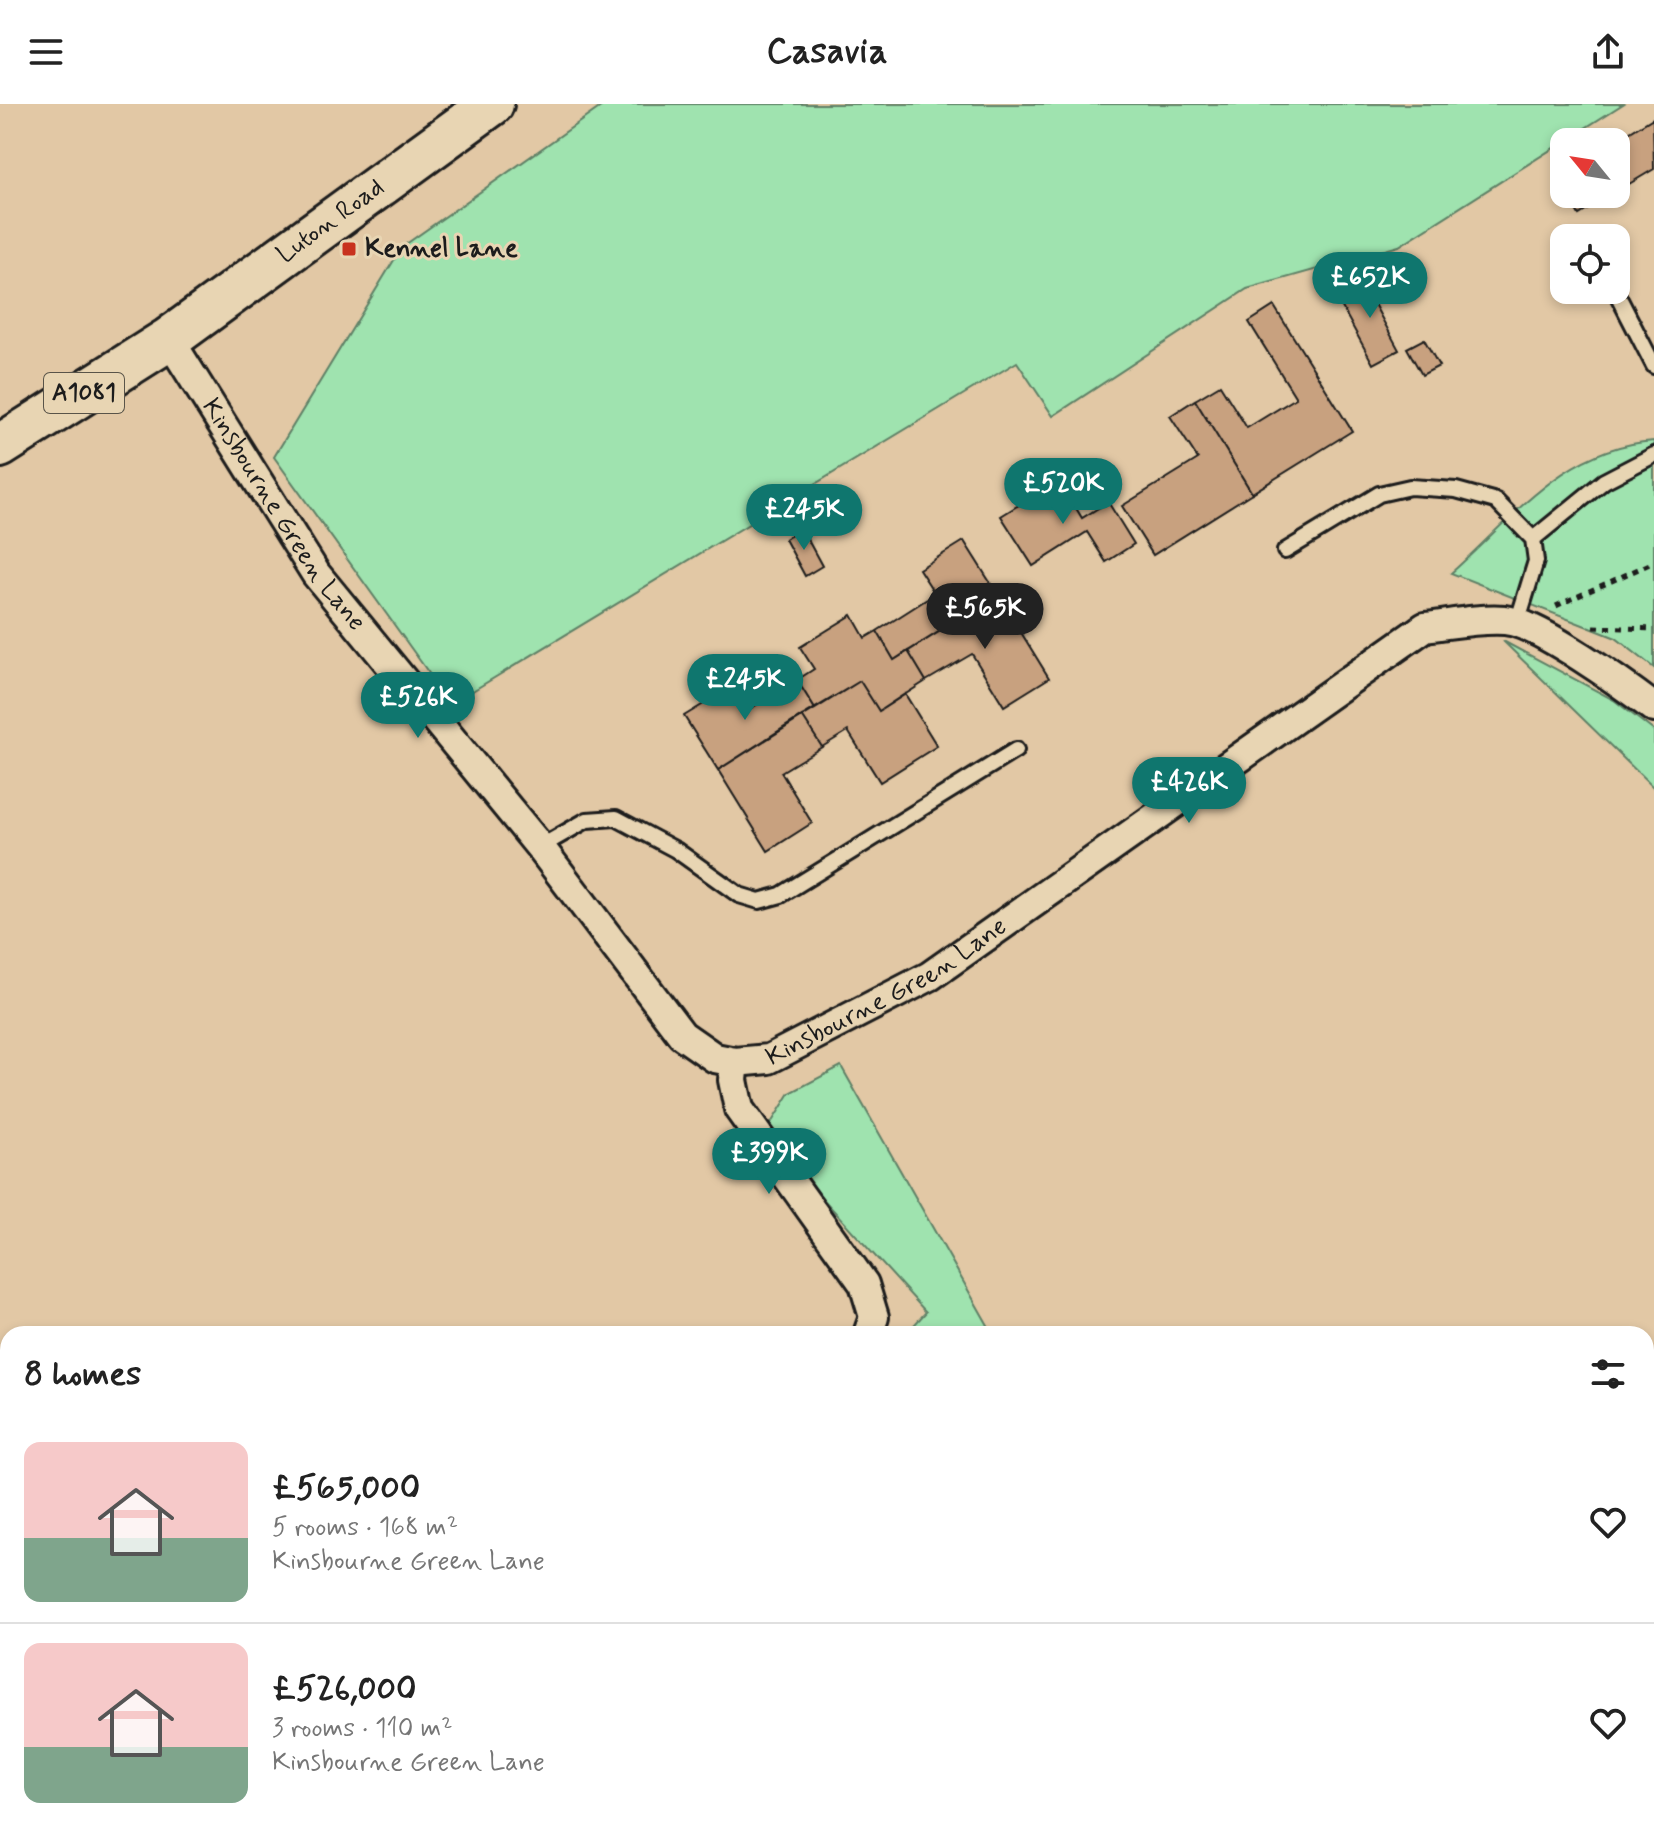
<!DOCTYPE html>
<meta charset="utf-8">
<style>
body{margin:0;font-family:Mynerve,sans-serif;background:#f6f6f6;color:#222;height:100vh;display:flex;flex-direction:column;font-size:30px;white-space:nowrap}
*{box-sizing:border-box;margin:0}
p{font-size:26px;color:#767676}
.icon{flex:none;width:44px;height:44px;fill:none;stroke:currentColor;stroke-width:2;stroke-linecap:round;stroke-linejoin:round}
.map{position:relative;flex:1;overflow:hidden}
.drawer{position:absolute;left:0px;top:1222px;width:1654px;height:512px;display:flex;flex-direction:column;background:#fff;border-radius:24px 24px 0 0;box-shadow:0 4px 12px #0003}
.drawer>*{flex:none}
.needle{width:52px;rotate:300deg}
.controls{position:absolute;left:1550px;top:24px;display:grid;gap:16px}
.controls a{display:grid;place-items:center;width:80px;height:80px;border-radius:16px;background:#fff;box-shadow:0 4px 12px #0003;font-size:40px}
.price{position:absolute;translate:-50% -68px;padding:0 18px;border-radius:28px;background:#0f766e;color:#fff;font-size:26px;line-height:52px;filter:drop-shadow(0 2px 4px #0008)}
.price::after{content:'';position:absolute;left:50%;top:48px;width:24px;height:18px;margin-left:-12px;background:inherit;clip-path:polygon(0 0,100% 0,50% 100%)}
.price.on{background:#222;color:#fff}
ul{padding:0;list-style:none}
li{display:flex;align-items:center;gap:24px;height:200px;padding:0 24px}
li+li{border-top:2px solid #e0e0e0}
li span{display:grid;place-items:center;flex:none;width:224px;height:160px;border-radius:16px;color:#555}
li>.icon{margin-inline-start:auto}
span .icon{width:96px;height:96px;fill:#fffc;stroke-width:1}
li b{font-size:34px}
h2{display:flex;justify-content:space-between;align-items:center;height:96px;padding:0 24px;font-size:34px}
header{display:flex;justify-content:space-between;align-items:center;height:104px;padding:0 24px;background:#fff;font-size:36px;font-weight:700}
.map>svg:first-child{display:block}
</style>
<header><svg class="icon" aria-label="menu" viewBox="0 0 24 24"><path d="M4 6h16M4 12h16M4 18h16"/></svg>Casavia<svg class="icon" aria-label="share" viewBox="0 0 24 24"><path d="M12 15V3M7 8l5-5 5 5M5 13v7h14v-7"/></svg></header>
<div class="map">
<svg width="1654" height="1734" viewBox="0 0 1654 1734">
<rect width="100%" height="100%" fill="#e2c8a5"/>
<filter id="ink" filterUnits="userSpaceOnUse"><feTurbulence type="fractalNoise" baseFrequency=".0125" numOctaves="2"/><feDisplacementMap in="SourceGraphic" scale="16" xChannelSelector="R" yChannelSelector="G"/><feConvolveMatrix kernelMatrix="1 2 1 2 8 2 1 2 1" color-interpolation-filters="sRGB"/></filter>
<g filter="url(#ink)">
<path fill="#9fe3af" stroke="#5e8066" stroke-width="2" d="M605,0H1623L1399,142L1247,185L1053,312L1017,258L451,600L274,353L402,143Z
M1654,337V564L1616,534L1451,469C1513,414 1564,343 1654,337Z
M1503,537L1614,596L1654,627V684Z
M841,962L993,1230H906L926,1208L784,1052L768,1024L790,989Z
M668,1726H894L897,1734H656Z
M1089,1726H1232L1236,1734H1093Z"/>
<path fill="#c8a17f" stroke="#1c1c1c" stroke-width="2" d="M1653,14L1654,65L1629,80L1616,59L1614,38Z
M1616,59L1629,80L1616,88Z
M1564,69V86L1556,73Z
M1567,90H1613L1579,111Z
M1381,173L1391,191L1374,200L1399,246L1373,260L1338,196Z
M1274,202L1352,327L1252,389L1195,296L1220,281L1247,324L1296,294L1249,218Z
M1424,235L1439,262L1422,271L1407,244Z
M1195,296L1252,389L1153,451L1122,402L1198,355L1170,312Z
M1059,376L1082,414L1108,398L1134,440L1106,458L1087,428L1033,462L1001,412Z
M802,425L822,462L805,472L785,435Z
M964,437L998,491L894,556L877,527L935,490L919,465Z
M998,491L1049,574L1004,602L972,550L926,577L908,547Z
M852,511L865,534L877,527L894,556L908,547L926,577L879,607L860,577L815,605L797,576L814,565L800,543Z
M797,576L815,605L718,666L684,612L730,584L745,608Z
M860,577L879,607L905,590L937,642L880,678L848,627L822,643L802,612Z
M802,612L822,643L781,668L812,719L768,747L718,666Z"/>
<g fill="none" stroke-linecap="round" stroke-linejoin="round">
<defs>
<path id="lane" d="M1615,186L1654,262
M1533,435L1604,377L1654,351
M1285,447L1379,390L1410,383L1456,386L1496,397L1533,435L1536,457L1517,519
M540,743L587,716L616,714L676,746L739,791L759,797L781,791L1016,646"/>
<g id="street">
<path id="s1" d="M169,235L316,470L540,743L682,931L715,954L735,958L769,955L930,872L1425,523C1451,520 1479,514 1505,516C1538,519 1625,582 1654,604"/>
<path d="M735,958L733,976L739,1005L864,1180L874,1213L868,1230"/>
<path d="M283,1734L297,1726"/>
</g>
<g id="primary">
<path id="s2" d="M0,342L169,235L492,0"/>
</g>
</defs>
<use href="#lane" stroke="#1c1c1c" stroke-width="20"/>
<use href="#street" stroke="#1c1c1c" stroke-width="34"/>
<use href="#primary" stroke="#1c1c1c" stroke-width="48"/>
<path stroke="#1c1c1c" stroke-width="5" stroke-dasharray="6 6" stroke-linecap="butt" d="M1556,502L1654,458
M1594,523L1654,525"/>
<use href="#lane" stroke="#e8d5b3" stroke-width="14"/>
<use href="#street" stroke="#e8d5b3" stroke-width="28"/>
<use href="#primary" stroke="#e8d5b3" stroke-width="42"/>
</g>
</g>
<rect fill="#c8321e" stroke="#e8d5b3" stroke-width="3" x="341" y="137" width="16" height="16" rx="4"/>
<g text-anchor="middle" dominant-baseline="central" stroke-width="6" stroke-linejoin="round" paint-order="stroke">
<rect fill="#e8d5b3" stroke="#595449" stroke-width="2" x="44" y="269" width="80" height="40" rx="6"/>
<g font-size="24" font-weight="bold" fill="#1c1c1c">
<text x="84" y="289">A1081</text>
</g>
<g font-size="26" fill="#1c1c1c" stroke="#e8d5b3">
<text stroke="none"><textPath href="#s2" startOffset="400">Luton Road</textPath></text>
<text stroke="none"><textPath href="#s1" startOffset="210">Kinsbourne Green Lane</textPath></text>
<text stroke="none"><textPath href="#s1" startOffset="1096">Kinsbourne Green Lane</textPath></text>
</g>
<g font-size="26" font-weight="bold" fill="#1c1c1c" stroke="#e8d5b3" text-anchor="start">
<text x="365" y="145">Kennel Lane</text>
</g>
</g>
</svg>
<div class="controls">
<a><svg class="needle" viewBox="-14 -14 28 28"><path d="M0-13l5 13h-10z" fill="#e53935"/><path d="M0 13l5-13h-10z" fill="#767676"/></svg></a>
<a><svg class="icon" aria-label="locate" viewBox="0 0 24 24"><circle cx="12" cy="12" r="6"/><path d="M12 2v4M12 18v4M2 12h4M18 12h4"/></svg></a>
</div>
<b class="price" style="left:1370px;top:216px">£652K</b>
<b class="price" style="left:1063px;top:422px">£520K</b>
<b class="price" style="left:804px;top:448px">£245K</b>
<b class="price on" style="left:985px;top:547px">£565K</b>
<b class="price" style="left:745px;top:618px">£245K</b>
<b class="price" style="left:418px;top:636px">£526K</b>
<b class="price" style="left:1189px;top:721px">£426K</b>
<b class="price" style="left:769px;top:1092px">£399K</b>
<section class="drawer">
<h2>8 homes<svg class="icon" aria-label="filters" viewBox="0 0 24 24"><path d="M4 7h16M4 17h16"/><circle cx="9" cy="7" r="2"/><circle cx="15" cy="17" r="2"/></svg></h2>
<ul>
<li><span style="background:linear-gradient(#f6c9c9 60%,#7fa58c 0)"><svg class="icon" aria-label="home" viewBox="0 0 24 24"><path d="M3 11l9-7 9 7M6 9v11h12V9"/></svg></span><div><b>£565,000</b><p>5 rooms · 168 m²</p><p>Kinsbourne Green Lane</p></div><svg class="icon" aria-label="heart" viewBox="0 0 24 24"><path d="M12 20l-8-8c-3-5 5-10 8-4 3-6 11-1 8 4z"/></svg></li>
<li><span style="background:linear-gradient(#f6c9c9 65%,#7fa58c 0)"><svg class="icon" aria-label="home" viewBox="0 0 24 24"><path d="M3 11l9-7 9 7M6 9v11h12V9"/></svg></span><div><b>£526,000</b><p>3 rooms · 110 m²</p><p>Kinsbourne Green Lane</p></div><svg class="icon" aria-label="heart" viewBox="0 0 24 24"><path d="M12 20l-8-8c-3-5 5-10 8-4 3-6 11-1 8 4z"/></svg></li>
</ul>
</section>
</div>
